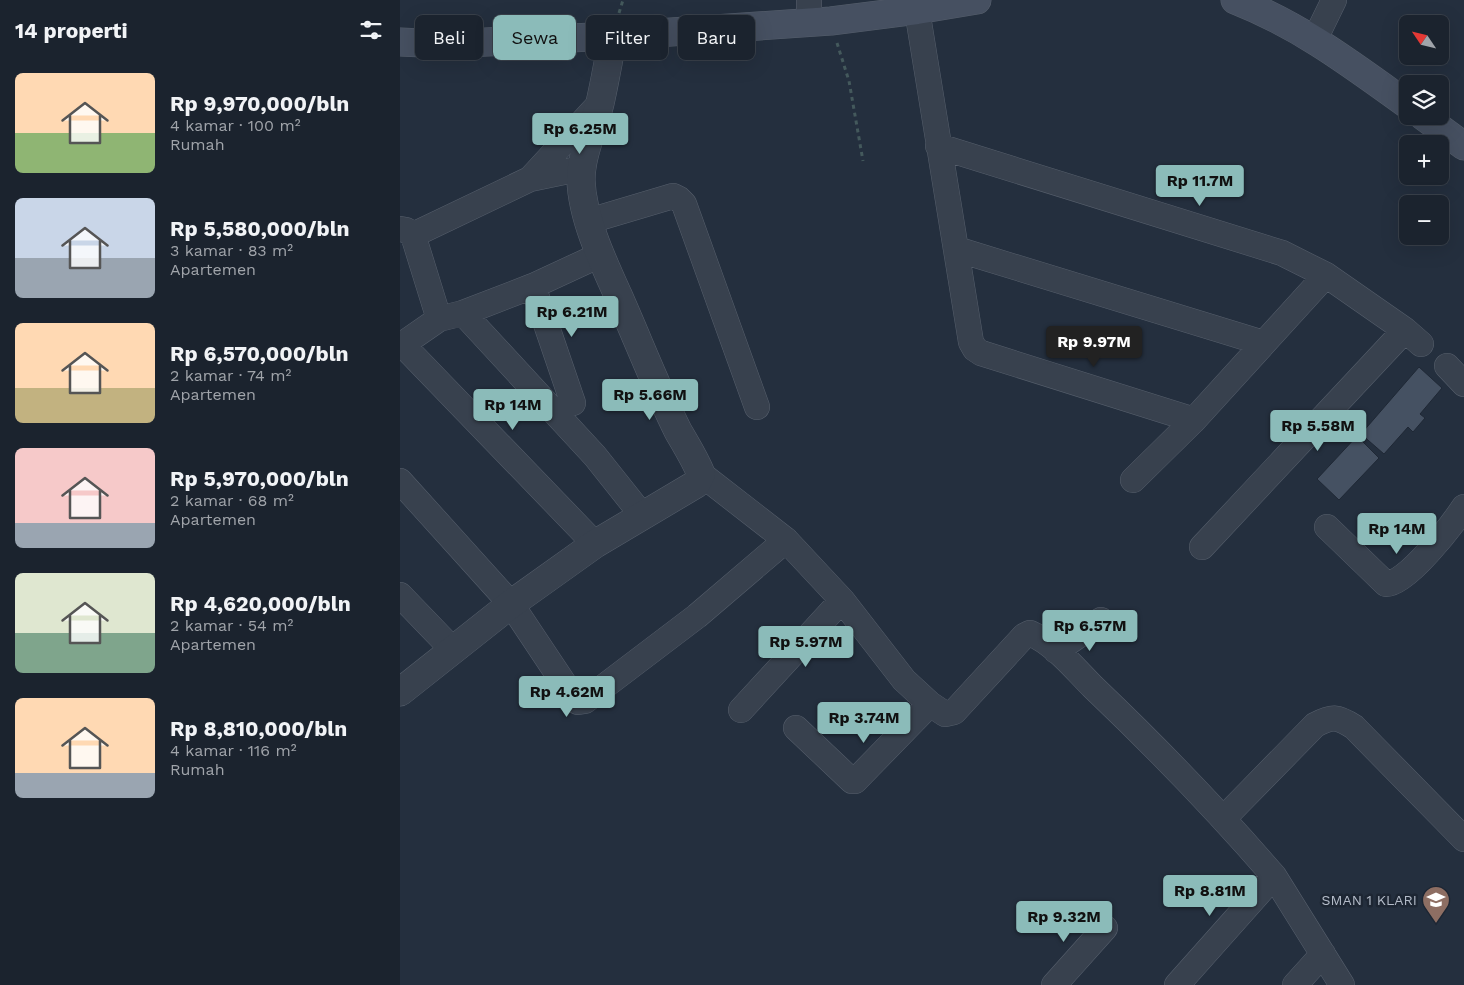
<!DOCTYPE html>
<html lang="id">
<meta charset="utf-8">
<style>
body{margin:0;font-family:"Work Sans",sans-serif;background:#282f3a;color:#f1f3f6;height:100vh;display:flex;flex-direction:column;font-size:19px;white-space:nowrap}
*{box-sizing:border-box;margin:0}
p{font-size:16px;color:#a0a4aa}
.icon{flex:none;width:28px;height:28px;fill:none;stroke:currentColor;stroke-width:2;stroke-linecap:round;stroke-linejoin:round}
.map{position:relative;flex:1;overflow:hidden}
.side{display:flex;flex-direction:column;background:#1b232e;width:400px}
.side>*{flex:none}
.banner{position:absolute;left:15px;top:15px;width:475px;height:45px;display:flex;gap:10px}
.needle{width:32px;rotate:305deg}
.tools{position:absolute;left:999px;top:15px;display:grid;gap:10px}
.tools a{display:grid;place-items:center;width:50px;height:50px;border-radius:8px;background:#1b232e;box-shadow:0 5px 20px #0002,0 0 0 1px #39404a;font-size:25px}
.price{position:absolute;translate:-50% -42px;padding:0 11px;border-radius:5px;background:#8bbbb9;color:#111;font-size:16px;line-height:32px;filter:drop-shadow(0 1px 2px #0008)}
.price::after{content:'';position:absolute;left:50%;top:30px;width:15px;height:11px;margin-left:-8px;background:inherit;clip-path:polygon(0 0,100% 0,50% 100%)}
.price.on{background:#222;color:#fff}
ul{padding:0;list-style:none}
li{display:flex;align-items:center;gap:15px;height:125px;padding:0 15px}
li span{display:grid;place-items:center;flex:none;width:140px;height:100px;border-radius:8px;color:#555}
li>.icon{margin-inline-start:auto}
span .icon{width:60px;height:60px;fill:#fffc;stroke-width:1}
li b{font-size:21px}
h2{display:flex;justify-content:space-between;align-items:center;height:60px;padding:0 15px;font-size:21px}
.tag{padding:0 18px;border-radius:8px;background:#1b232e;box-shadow:0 5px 20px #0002,0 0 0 1px #39404a;font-size:18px;line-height:45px}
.tag.on{background:#8bbbb9;color:#111}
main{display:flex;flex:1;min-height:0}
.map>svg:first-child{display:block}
</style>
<main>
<section class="side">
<h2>14 properti<svg class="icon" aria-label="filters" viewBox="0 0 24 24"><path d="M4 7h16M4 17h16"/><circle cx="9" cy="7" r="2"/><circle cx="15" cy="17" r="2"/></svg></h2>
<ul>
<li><span style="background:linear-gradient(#ffd9b3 60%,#8fb573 0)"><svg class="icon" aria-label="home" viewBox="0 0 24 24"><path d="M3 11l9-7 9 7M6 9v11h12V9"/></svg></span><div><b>Rp 9,970,000/bln</b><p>4 kamar · 100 m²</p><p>Rumah</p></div></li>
<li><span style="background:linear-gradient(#c9d6e8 60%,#9aa5b1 0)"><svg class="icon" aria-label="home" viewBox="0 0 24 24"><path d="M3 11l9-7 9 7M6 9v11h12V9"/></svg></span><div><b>Rp 5,580,000/bln</b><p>3 kamar · 83 m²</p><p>Apartemen</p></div></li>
<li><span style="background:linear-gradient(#ffd9b3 65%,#c2b280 0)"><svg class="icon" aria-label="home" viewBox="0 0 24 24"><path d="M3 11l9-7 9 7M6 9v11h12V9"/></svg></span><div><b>Rp 6,570,000/bln</b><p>2 kamar · 74 m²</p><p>Apartemen</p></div></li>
<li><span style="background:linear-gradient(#f6c9c9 75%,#9aa5b1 0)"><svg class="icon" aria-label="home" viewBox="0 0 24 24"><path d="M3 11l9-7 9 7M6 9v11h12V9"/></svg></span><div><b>Rp 5,970,000/bln</b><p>2 kamar · 68 m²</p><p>Apartemen</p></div></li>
<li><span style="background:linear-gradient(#dfe7d0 60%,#7fa58c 0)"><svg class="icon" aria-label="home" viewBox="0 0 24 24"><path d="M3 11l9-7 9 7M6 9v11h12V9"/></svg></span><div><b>Rp 4,620,000/bln</b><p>2 kamar · 54 m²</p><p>Apartemen</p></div></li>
<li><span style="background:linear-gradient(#ffd9b3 75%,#9aa5b1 0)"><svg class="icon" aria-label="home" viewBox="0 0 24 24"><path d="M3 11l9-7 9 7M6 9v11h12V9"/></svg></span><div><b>Rp 8,810,000/bln</b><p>4 kamar · 116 m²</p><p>Rumah</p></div></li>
</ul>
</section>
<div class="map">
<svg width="1064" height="985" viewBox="0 0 1064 985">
<rect width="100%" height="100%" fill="#242f3e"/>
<path fill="#455162" stroke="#1f2835" d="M1019,367L1042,388L1020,414L1025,418L1013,432L1008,427L984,454L961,434Z
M957,436L979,458L939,500L917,479Z"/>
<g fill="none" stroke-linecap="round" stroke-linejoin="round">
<defs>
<path id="minor" d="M409,0V22
M517,10L571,342L575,349L581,353L794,420
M915,39L934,0
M538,146L882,253L926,275L1005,330L1021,344
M130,179L200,103
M189,221L273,196L279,199L284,204L357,407
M0,229L6,230L13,235L39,319
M13,235L130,179L183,168
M556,249L863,343
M133,286L173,403
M63,313L195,456L242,515
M2,344L195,544
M0,346L39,319L63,313L133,286L200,255
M1047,366L1064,384
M301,474L386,540L442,600L504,680L530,704L545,714L554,712L624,636L630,633C655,644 674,668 693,687C756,747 817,810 874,876L942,985
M733,480L794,420L926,275
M0,481L111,604L173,697L178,702L185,701L297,616L386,540
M927,527L986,584C1006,585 1052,525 1064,507
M802,547L1005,330
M0,595L53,650
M656,651L701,620
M341,710L442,600
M396,728L452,781H455L530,704
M823,819L915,725C932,716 937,716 954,727L1064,839
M654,985L705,928
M777,985L874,876
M895,985L923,954"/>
<path id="tertiary" d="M0,692L111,604L195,544L296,484L301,474C295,459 286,445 278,431C256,387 238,340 218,295C203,262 182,217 181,180C181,154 194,128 200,103C205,81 209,58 213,36"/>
<path id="secondary" d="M835,0C901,26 951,64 1008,105
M0,42L44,44L213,36L431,21L517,10L577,0
M1023,116L1064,146"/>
</defs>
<use href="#minor" stroke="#565f6c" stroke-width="26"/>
<use href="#tertiary" stroke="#565f6c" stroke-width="29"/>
<use href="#secondary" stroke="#565f6c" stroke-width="29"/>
<path stroke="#44595c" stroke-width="3" stroke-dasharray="4 4" stroke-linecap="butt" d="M219,13L223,0
M437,43L449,81L463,161"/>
<use href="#minor" stroke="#38414e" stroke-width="25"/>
<use href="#tertiary" stroke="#38414e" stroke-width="28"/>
<use href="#secondary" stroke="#465061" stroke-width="28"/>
</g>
<defs>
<symbol id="school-pin" viewBox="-11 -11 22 30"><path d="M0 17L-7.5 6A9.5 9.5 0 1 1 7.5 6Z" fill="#8d6e63" stroke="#1d2633"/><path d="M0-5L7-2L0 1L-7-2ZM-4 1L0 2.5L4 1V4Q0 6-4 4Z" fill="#fff"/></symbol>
</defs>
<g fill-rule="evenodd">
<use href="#school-pin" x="1020" y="884" width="32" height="43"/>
</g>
<g text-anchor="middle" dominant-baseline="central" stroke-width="5" stroke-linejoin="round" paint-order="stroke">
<g font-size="14" fill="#b4bcc9" stroke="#1d2633" text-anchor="end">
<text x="1017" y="900">SMAN 1 KLARI</text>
</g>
</g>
</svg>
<div class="tools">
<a><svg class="needle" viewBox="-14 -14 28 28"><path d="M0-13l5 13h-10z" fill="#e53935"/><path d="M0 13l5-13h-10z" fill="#a0a4aa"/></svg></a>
<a><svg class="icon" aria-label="layers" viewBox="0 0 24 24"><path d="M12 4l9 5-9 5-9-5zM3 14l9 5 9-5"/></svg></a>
<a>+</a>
<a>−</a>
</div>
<b class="price" style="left:180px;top:155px">Rp 6.25M</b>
<b class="price" style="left:800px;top:207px">Rp 11.7M</b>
<b class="price" style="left:172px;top:338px">Rp 6.21M</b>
<b class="price on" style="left:694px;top:368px">Rp 9.97M</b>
<b class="price" style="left:250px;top:421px">Rp 5.66M</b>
<b class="price" style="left:113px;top:431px">Rp 14M</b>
<b class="price" style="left:918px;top:452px">Rp 5.58M</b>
<b class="price" style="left:997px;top:555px">Rp 14M</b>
<b class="price" style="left:690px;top:652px">Rp 6.57M</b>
<b class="price" style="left:406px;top:668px">Rp 5.97M</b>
<b class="price" style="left:167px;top:718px">Rp 4.62M</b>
<b class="price" style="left:464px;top:744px">Rp 3.74M</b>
<b class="price" style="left:810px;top:917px">Rp 8.81M</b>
<b class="price" style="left:664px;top:943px">Rp 9.32M</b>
<div class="banner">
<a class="tag">Beli</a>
<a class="tag on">Sewa</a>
<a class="tag">Filter</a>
<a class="tag">Baru</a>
</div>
</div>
</main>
